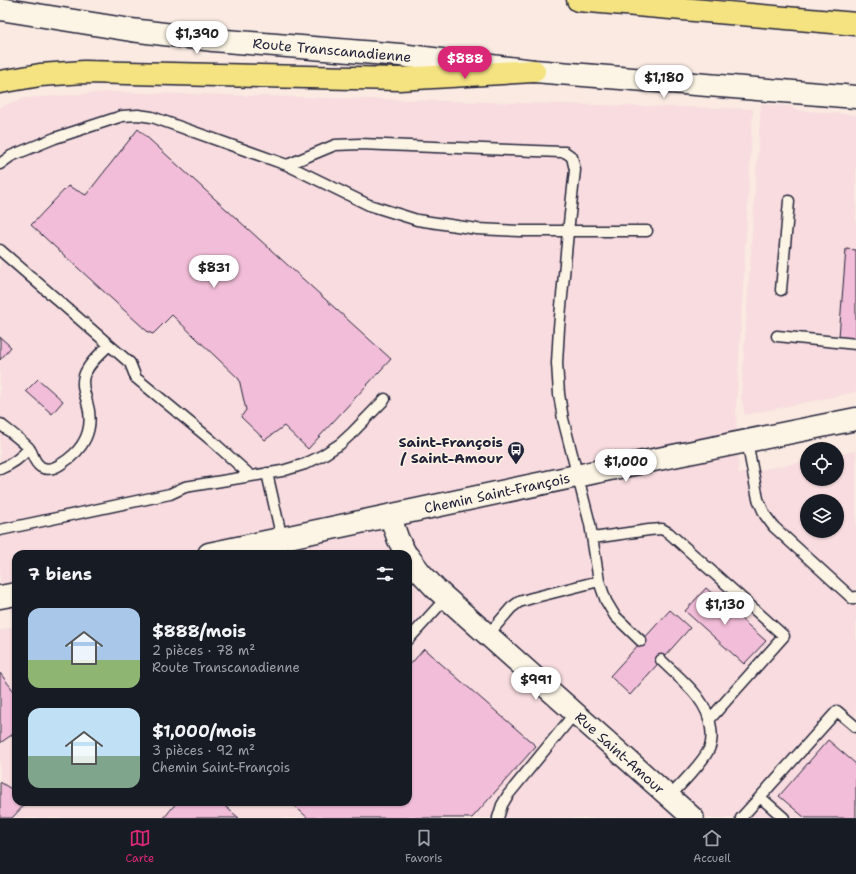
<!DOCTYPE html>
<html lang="fr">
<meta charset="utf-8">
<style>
body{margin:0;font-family:"Shantell Sans",sans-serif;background:#242831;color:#f1f3f6;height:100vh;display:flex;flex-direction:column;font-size:15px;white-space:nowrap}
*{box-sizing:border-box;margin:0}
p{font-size:13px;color:#9ea1a6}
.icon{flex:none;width:22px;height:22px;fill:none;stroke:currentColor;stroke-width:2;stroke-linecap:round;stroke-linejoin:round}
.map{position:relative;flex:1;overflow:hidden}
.details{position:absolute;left:12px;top:550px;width:400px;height:256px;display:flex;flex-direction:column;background:#171b24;border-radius:12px;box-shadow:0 1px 3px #0004}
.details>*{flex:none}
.controls{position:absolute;left:800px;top:442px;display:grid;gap:8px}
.controls a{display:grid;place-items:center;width:44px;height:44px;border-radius:50%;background:#171b24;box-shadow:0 1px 3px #0004;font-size:20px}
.price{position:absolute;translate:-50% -34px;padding:0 9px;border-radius:14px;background:#fff;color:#222;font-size:13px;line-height:26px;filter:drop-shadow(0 1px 2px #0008)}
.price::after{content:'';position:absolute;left:50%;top:24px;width:12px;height:9px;margin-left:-6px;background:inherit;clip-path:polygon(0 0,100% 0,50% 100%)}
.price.active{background:#db2777;color:#fff}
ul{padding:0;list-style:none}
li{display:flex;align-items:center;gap:12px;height:100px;padding:0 16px}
li span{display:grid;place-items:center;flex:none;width:112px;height:80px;border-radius:12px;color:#555}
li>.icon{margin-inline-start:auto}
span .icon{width:48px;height:48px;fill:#fffc;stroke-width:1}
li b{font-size:17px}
h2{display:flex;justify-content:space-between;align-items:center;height:48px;padding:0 16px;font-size:17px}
.dock{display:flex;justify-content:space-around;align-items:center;height:56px;border-top:1px solid #363941;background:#171b24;font-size:11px;color:#9ea1a6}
.dock a{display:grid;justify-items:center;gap:2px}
.dock .active{color:#db2777}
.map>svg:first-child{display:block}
</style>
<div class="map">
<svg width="856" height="818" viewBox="0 0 856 818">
<rect width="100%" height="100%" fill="#faeae2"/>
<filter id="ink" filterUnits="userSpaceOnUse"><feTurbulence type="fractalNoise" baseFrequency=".025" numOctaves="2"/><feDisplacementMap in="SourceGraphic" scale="8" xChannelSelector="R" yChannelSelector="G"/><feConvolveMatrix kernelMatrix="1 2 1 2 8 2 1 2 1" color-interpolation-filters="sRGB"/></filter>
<g filter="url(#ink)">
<path fill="#f8dcdf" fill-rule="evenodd" d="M110,92L753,109L736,411L739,474L807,461V479H837V455L856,451V818H0V631L16,625V802H408V554H16V616L0,601V107L25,98ZM807,501H837V531H807Z
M761,104L790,106L795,110L856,115V392L745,415L741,397Z"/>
<path fill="#f2bdd8" stroke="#22223b" d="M138,129L391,359L308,449L284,426L265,440L241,417L246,410L239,379L172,315L153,334L148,332L31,225L68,186L86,195Z
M846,249L856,250V339L839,337Z
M0,337L11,347L0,360Z
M38,379L63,401L52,414L26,391Z
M706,588L766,641L744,664L685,611Z
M670,610L690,628L630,695L610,676Z
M424,649L536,746L472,818H308L290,802H408V667Z
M0,673L16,694V732L0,743Z
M828,740L856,764V818H805L779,796Z
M0,782L16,792V802H27L12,818H0Z
M177,802H220L239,818H164Z"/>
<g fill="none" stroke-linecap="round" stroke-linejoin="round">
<defs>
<path id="lane" d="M0,164L11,156L55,138L122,116L138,115L152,117L287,165L369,205L417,220L477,229L519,231H647
M287,165L335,145L360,144L561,152H565L572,157L575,170L568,232L559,328L557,363L559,394L563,419L590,524L599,581L606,601L615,616L641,641
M0,250L130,363L136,378L211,440L251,476
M781,290L789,201
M777,336L856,344
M0,424C9,431 20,439 28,447C34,453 32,461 41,467C48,471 55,468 61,464C84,450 95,429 87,402C85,394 81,385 84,376C88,364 100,354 109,345
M747,441L758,499L765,515L774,527L853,599L856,597
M0,469C13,464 21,458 29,448
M267,473L282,539
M0,530L170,494L185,487L282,471L305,464L323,455L340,444L352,433L385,399
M593,538L649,530L662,529L669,533L784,636L710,719
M488,635L511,608L519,602L532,598L599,581
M408,640L446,598
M661,660C681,680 708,699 711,728C712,735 712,743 709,749C703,763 680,785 669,797
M760,797L837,711L856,727
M498,818L502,805L508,795L575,713
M741,818L760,797L784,818"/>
<path id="street" d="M390,516L398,539L406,554
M408,556L421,573L436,589L693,818"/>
<path id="secondary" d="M0,9L131,30L213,40L400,55L534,71L856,97
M209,554L619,467L856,419
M0,597L16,594"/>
<path id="highway" d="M578,0L856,24
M0,82L40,75L84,72L399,79L534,71"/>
</defs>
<use href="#lane" stroke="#22223b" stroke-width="13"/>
<use href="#street" stroke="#22223b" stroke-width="24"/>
<use href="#secondary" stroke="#22223b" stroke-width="25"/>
<use href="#highway" stroke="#22223b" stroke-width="25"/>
<use href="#lane" stroke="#fcf5e5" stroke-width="10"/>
<use href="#street" stroke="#fcf5e5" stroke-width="21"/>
<use href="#secondary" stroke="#fcf5e5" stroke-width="22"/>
<use href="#highway" stroke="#f5e382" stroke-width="22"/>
</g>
</g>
<defs>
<symbol id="bus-pin" viewBox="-11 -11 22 30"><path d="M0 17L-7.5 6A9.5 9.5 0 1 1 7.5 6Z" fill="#22223b" stroke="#fcf5e5"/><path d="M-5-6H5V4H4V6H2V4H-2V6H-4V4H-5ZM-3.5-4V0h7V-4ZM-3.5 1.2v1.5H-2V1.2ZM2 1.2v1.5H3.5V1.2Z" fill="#fff"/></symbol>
</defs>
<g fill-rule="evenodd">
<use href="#bus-pin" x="506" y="440" width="20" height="27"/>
</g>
<g text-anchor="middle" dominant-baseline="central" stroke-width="3" stroke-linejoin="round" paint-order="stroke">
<g font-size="14" fill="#22223b" stroke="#fcf5e5">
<text transform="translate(332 50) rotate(5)">Route Transcanadienne</text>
<text transform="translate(497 493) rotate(-12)">Chemin Saint-François</text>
<text transform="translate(620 753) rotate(42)">Rue Saint-Amour</text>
</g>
<g font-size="14" font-weight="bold" fill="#22223b" stroke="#fcf5e5" text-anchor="end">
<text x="503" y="442">Saint-François<tspan x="503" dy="16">/ Saint-Amour</tspan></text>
</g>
</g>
</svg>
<div class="controls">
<a><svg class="icon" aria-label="locate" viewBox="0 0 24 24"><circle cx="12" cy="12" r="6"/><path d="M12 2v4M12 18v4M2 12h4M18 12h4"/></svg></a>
<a><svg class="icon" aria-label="layers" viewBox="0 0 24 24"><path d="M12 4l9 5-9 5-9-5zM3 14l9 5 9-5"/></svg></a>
</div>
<b class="price" style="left:197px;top:55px">$1,390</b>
<b class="price active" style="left:465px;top:80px">$888</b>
<b class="price" style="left:664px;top:99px">$1,180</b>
<b class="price" style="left:214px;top:289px">$831</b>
<b class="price" style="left:626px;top:483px">$1,000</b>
<b class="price" style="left:725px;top:626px">$1,130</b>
<b class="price" style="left:536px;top:701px">$991</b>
<section class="details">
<h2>7 biens<svg class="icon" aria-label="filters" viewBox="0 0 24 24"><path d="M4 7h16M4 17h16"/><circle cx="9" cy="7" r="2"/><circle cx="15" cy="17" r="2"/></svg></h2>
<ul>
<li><span style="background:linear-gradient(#a9c7e8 65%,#8fb573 0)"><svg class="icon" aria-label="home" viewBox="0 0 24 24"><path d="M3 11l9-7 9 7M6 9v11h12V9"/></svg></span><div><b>$888/mois</b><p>2 pièces · 78 m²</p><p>Route Transcanadienne</p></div></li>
<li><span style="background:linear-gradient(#bfe0f5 60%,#7fa58c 0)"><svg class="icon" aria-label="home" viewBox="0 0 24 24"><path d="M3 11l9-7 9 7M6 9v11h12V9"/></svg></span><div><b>$1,000/mois</b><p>3 pièces · 92 m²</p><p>Chemin Saint-François</p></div></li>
</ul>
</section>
</div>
<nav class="dock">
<a class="active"><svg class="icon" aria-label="map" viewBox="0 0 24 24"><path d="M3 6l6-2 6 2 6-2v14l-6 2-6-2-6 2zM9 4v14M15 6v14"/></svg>Carte</a>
<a><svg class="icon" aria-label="saved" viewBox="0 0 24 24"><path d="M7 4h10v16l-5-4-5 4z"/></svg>Favoris</a>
<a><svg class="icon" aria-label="home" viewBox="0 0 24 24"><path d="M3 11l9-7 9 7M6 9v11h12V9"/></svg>Accueil</a>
</nav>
